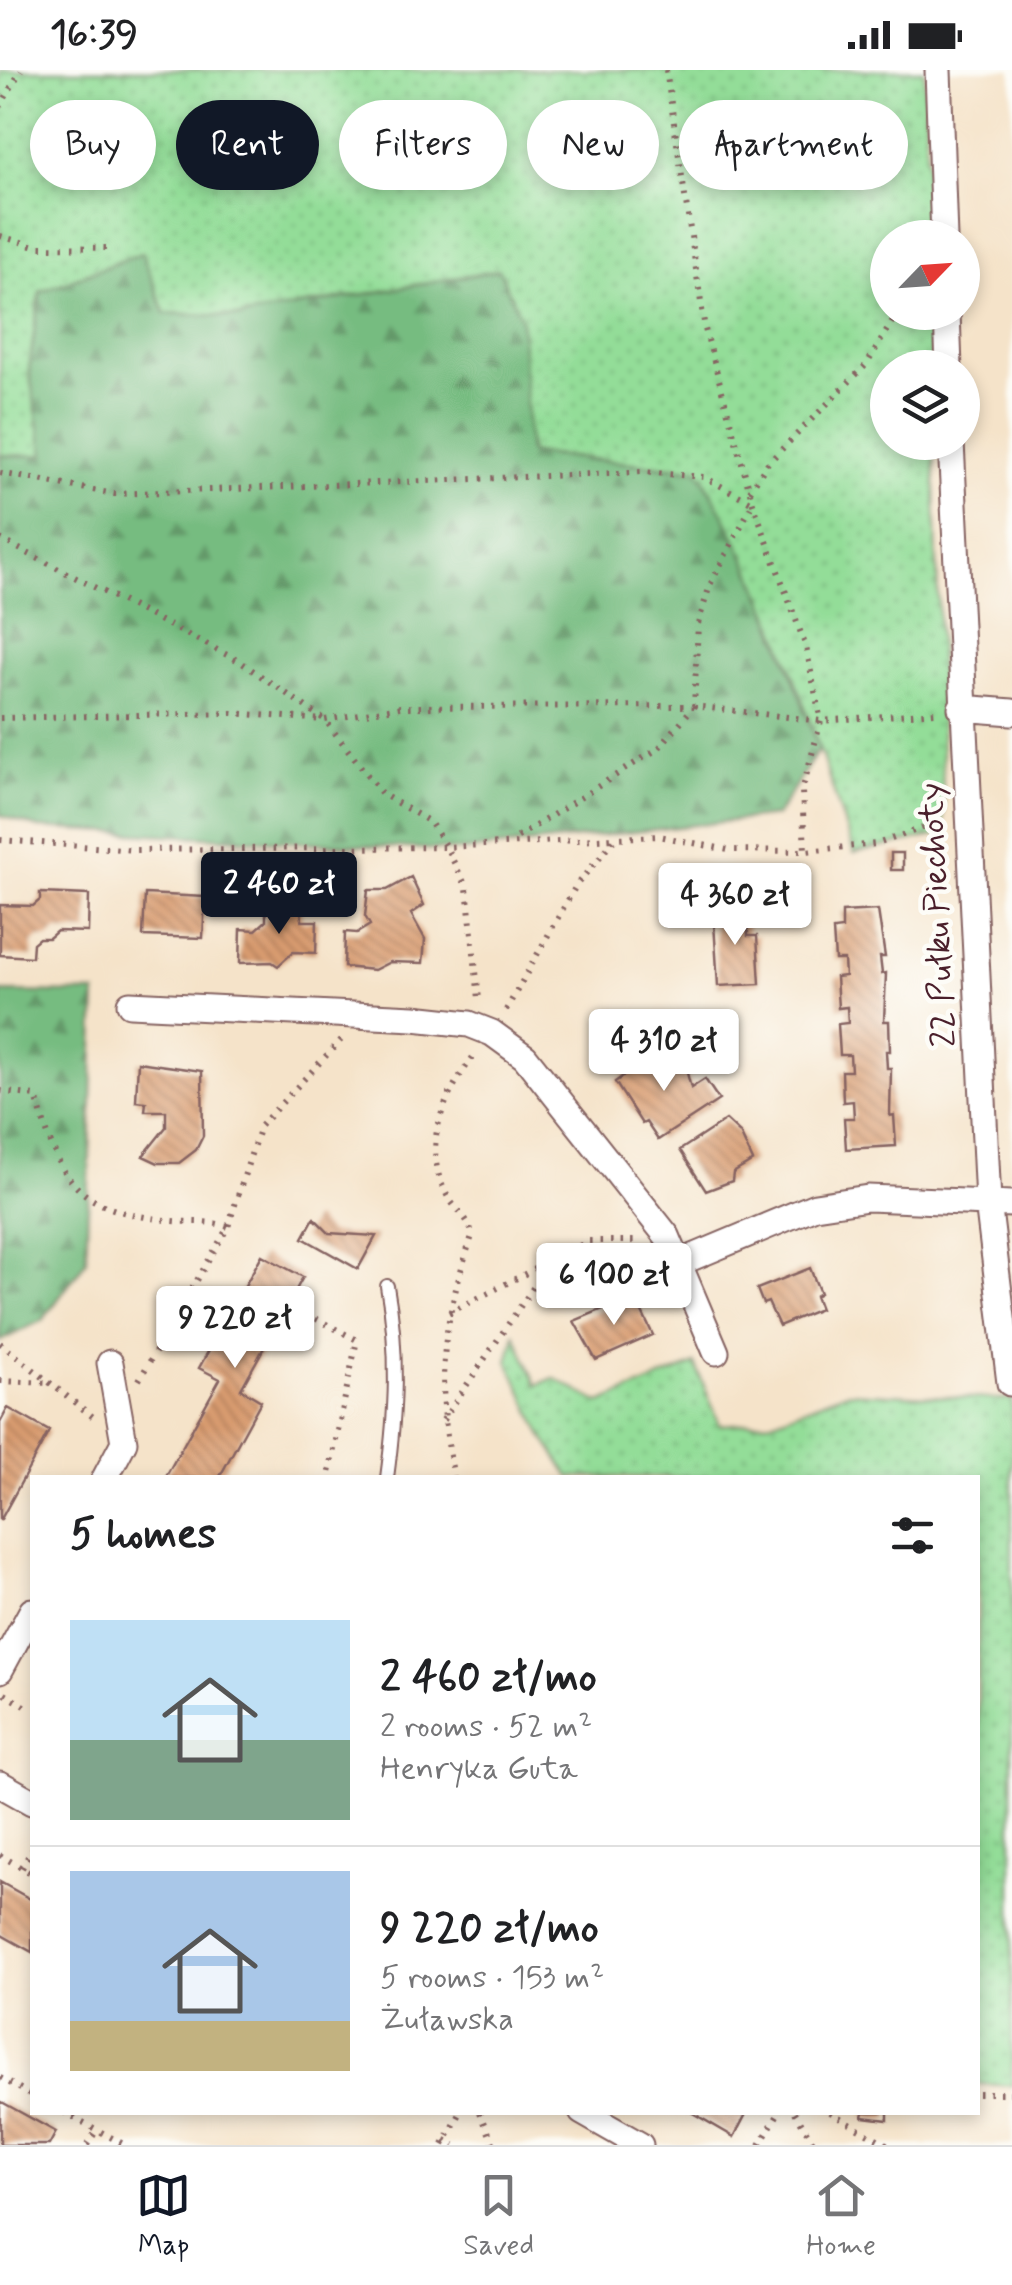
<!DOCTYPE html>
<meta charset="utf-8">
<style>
body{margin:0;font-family:Mynerve,sans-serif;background:#f2f2f2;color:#202124;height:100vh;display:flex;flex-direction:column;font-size:38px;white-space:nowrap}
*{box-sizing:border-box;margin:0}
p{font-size:32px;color:#757577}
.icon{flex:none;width:55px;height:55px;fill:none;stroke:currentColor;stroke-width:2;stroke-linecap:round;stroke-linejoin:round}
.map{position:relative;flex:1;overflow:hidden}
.panel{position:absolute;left:30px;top:1405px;width:950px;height:640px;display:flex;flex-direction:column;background:#fff;border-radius:0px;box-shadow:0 5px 15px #0003}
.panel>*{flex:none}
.guide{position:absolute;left:30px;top:30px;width:952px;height:90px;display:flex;gap:20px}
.needle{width:65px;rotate:65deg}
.tools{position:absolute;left:870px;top:150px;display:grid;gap:20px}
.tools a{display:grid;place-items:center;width:110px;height:110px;border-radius:50%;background:#fff;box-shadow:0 5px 15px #0003;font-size:50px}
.price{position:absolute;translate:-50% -85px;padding:0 22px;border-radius:10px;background:#fff;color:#222;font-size:32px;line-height:65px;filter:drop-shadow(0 2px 5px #0008)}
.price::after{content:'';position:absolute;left:50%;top:60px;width:30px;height:22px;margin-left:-15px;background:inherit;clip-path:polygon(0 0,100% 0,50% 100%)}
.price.selected{background:#111827;color:#fff}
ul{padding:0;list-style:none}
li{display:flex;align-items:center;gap:30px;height:250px;padding:0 40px}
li+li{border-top:2px solid #e0e0e0}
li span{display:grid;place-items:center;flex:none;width:280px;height:200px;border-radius:0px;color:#555}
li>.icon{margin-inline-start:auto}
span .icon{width:120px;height:120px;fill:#fffc;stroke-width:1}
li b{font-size:42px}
h2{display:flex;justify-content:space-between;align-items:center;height:120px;padding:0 40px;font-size:42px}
.chip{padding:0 35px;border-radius:45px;background:#fff;box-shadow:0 5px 15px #0003;font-size:35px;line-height:90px}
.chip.selected{background:#111827;color:#fff}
.status{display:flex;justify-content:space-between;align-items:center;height:70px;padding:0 50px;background:#fff;direction:ltr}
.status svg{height:28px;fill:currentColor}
.tabs{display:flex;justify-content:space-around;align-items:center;height:140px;border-top:2px solid #e0e0e0;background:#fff;font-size:28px;color:#757577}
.tabs a{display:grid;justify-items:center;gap:5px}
.tabs .selected{color:#111827}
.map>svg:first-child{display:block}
</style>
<div class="status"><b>16:39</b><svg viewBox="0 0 49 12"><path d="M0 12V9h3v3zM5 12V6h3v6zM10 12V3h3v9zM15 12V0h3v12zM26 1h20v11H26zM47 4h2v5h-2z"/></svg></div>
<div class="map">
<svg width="1012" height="2075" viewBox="0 0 1012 2075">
<defs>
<pattern id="grass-dots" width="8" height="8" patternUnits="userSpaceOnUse" patternTransform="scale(2.5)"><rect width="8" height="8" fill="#93dd98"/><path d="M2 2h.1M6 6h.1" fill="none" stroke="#80bd83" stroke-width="1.8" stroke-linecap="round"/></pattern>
<pattern id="forest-firs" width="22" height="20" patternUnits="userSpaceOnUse" patternTransform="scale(2.5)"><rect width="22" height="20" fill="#76bc80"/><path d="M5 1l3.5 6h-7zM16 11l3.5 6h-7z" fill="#639869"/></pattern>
<pattern id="building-back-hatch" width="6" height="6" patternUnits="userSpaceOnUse" patternTransform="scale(2.5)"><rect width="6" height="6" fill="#d89b6f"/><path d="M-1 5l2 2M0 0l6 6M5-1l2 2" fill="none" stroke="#b17e5b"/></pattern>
</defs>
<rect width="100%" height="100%" fill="#fdfcf7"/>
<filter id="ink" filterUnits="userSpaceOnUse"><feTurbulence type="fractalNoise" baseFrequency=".01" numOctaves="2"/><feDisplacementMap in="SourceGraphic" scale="20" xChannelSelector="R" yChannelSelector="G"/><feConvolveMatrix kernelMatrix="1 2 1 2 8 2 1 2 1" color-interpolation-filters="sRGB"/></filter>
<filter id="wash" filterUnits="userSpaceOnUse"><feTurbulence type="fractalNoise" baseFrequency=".0048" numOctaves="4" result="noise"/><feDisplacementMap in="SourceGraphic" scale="40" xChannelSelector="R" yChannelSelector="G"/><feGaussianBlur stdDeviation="2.25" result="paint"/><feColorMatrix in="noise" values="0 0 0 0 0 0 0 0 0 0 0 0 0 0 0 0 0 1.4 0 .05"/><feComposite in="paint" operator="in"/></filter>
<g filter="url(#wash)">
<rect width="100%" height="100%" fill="#f5e3c9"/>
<path fill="url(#grass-dots)" stroke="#6e7e62" stroke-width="2.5" d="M0,0H924L929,167L888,168V242L931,243L932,297L888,298V372L934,373L944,764L854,783C810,652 770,518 698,400L529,383L499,200L240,247L165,243L141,183L40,222L29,301L45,386H0Z
M515,1265L537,1315L554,1308L600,1333L695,1294L720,1355L772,1351L846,1322L1012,1330V2016L978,2014V1408L570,1407L543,1367L508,1291Z"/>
<path fill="url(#forest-firs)" stroke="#606e56" stroke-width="2.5" d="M142,183L165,243L240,247L499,200L521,248L529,383L698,400C752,487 785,583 819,679L776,746L462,781L39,758L0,745V386L44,385L29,300L40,222Z
M0,922L96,923L86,1191L43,1250L0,1271Z"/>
<g id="blocks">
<path fill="url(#building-back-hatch)" d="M891,783H903V800H891Z
M411,807L424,835L411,844L425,869L423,893L390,892L374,900L344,897L345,862L357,863L370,855L365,846L368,820H387Z
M40,823L89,825L88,862L57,861L49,868H39L33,873L32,887L0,885V835L33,836L40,830Z
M145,824L205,827L203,868L143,866Z
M266,835L301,837L302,851H317L316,883L293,882L278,896L272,892L240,893L241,859L256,860L266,851Z
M747,835L748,866H757L760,914L718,916L713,837Z
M878,840L885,887H880L882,904L886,903L884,951H889L890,981H886L887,998H891L890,1046L894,1045L896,1076L846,1079L844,1048H854L853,1031L843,1032L842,1001H851L850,985H840L838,954L848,953L847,937L838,938L836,907L845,906L844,890H835L833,860L842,859V842Z
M666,979L687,1003L691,1018L705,1009L719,1030L658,1070L646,1052L642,1054L615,1012L626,1004V998L642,994Z
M138,992L202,1001L203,1066L196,1080L179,1093H158L143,1086L166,1057V1041H145L146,1032L136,1031Z
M726,1050L740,1063L753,1091L733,1103L732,1111L706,1121L680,1080Z
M314,1148L329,1163L376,1166L358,1199L303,1168Z
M262,1185L303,1207L241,1319L261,1331L219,1408H165L220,1309L199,1298Z
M810,1198L820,1223L815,1226L820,1239L779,1256L768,1232L763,1234L757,1219Z
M634,1226L653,1265L596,1290L574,1251Z
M8,1338L49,1361L0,1451V1353Z
M0,1812L32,1830V1882L0,1864Z
M0,2031L56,2062L49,2075H0Z
M691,2042H747L734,2067Z
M864,2042H888V2050L863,2047Z"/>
</g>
</g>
<g filter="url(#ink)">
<use href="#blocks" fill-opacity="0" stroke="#866462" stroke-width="2.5"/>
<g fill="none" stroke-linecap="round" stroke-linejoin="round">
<defs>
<path id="lane" d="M387,1408C396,1341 399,1281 387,1216"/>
<path id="street" d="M938,0L944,168
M947,242L949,298
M951,372L988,1132L1010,1313
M961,638L1012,642
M130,934L414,948L469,954L492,963L525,987L667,1166L716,1282
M679,1193L815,1136L868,1128L1012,1134
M105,1408L124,1372L110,1293
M0,1600L32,1541
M0,1714L32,1732
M582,2042L640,2075"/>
</defs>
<use href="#lane" stroke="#866462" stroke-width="16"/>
<use href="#street" stroke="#866462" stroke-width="29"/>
<path stroke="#866462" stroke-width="6" stroke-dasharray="2.5 8" stroke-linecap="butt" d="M666,0L705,259L753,433L806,577L821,651L802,721L805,781
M0,37L21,0
M0,166L39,177L112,178
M0,403L114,424L642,402L704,407L753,433L710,515L698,554L694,636L659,678L513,770
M750,421L767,394L867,294L898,242
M0,469L239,591L325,650L382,724L430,752L446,777L467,818L479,929
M0,648L232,643L325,650L400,637L694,636L821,651L936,642
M0,770L135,780L446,777L615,768
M506,940L577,814L616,768L659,766L728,780L805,781L877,774L942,751
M0,1021L36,1026C61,1116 77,1140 173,1151C192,1153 211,1150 228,1157
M288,1234L357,1270L328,1408
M449,1243L589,1171H639
M0,1273L93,1347
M139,1310L228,1157L260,1056L341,970
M0,1311L50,1313
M443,1350L554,1187
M454,1408C435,1312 441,1258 472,1166C471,1149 456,1141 448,1127C419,1076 444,1025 476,983
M5,1624L32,1640
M0,1785L32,1804
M22,1798L32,1779
M0,2008L32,2025
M978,2023H1012
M64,2042L125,2075
M480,2042L494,2075
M795,2042L815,2075
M830,2042L888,2075
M445,2070L455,2075
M87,2075L97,2060
M443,2075L461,2042
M760,2075L779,2042"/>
<use href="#lane" stroke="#fff" stroke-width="12"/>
<use href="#street" stroke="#fff" stroke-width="25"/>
</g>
</g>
<g text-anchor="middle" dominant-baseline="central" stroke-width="9" stroke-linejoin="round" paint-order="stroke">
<g font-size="35" fill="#4a1f2b" stroke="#fdfcf7">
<text transform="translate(938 845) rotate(-93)">22 Pułku Piechoty</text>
</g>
</g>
</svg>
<div class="tools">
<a><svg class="needle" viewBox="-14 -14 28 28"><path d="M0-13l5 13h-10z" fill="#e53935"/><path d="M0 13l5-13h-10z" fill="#757577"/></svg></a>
<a><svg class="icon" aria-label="layers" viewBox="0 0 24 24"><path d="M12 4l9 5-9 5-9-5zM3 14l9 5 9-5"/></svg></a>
</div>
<b class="price selected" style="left:279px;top:867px">2 460 zł</b>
<b class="price" style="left:735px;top:878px">4 360 zł</b>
<b class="price" style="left:664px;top:1024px">4 310 zł</b>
<b class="price" style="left:614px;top:1258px">6 100 zł</b>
<b class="price" style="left:235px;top:1301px">9 220 zł</b>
<div class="guide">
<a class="chip">Buy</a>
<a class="chip selected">Rent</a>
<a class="chip">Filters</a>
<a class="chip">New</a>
<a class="chip">Apartment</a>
</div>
<section class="panel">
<h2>5 homes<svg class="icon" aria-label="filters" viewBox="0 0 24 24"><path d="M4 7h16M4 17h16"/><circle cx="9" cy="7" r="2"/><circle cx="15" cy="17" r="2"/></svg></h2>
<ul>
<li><span style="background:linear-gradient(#bfe0f5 60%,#7fa58c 0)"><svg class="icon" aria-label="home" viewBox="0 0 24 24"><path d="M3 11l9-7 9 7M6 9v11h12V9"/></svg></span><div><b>2 460 zł/mo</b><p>2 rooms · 52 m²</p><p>Henryka Guta</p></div></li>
<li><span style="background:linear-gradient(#a9c7e8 75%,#c2b280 0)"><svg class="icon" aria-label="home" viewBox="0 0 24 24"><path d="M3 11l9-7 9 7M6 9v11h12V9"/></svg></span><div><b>9 220 zł/mo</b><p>5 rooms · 153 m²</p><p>Żuławska</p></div></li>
</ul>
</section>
</div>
<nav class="tabs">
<a class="selected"><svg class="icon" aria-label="map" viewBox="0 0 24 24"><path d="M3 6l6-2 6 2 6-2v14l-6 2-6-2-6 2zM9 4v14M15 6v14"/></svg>Map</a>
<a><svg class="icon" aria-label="saved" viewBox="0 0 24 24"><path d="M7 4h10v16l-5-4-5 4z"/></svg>Saved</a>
<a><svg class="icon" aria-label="home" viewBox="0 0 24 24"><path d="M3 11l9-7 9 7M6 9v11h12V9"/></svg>Home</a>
</nav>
